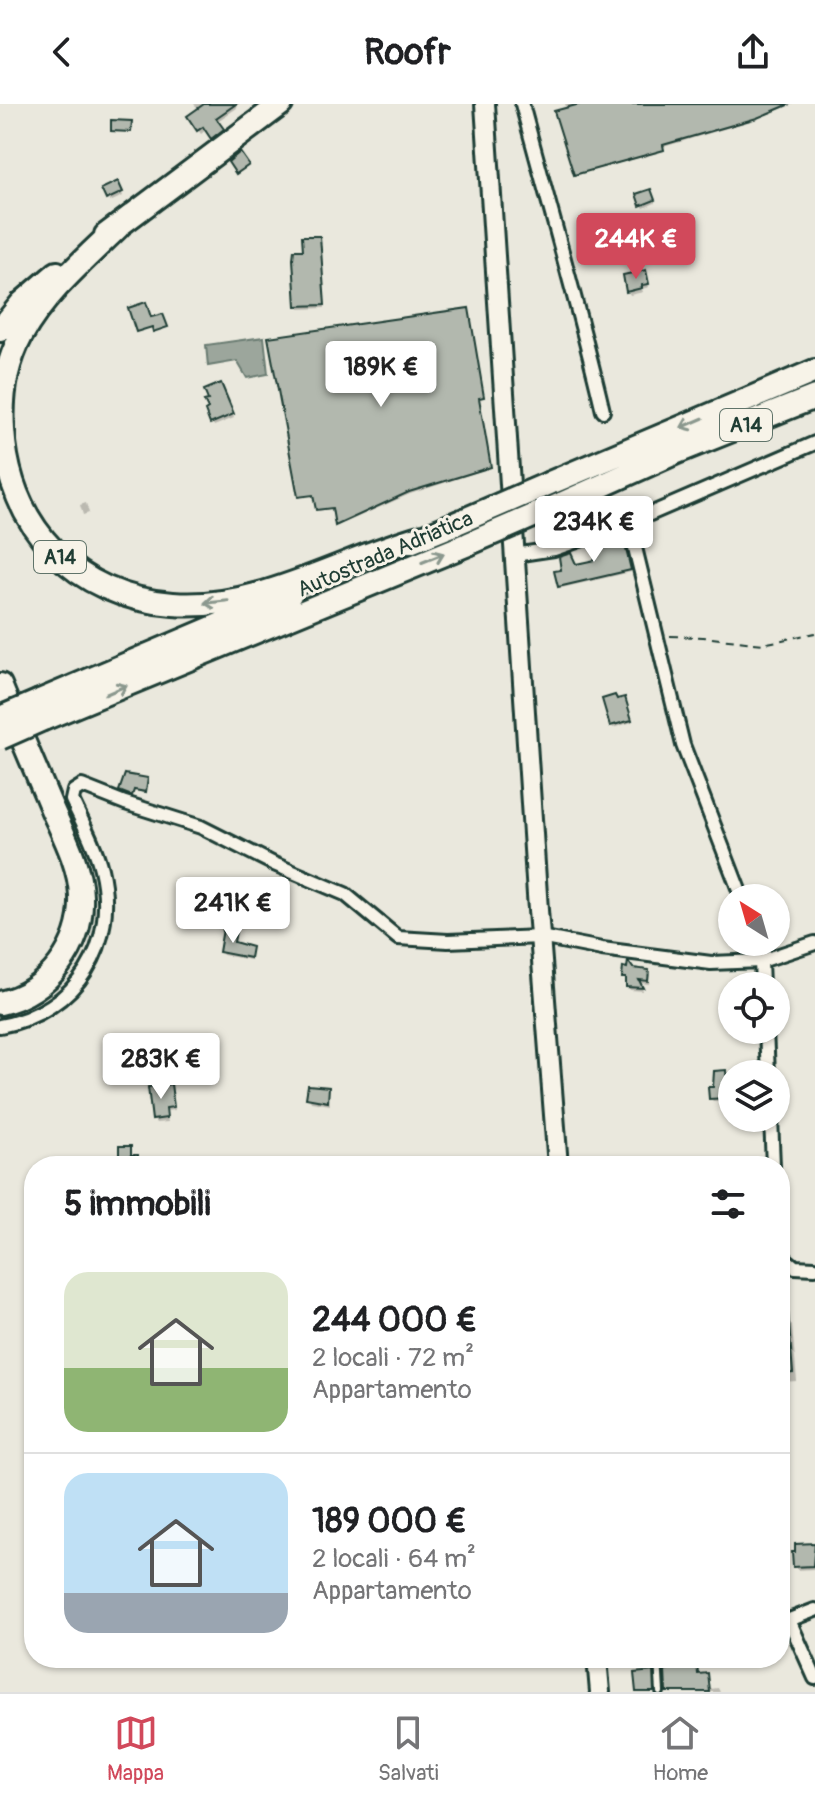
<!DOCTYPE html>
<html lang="it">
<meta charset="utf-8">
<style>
body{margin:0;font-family:Pangolin,sans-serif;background:#f6f6f6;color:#202124;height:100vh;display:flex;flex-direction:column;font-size:30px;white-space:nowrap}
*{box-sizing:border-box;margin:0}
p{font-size:26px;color:#757577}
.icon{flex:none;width:44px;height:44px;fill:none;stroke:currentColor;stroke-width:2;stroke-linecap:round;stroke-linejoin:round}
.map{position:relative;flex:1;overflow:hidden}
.sheet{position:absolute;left:24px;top:1052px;width:766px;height:512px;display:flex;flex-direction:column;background:#fff;border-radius:32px;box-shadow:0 2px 6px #0004}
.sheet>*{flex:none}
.needle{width:52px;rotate:323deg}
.tools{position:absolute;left:718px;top:780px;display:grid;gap:16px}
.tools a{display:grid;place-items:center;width:72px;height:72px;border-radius:50%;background:#fff;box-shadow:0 2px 6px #0004;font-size:40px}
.price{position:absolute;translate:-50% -68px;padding:0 18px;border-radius:8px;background:#fff;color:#222;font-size:26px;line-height:52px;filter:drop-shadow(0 2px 4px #0008)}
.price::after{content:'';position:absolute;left:50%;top:48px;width:24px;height:18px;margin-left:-12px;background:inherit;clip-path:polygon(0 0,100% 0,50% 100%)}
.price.selected{background:#d1495b;color:#fff}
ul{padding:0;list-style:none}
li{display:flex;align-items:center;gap:24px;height:200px;padding:0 40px}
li+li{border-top:2px solid #e0e0e0}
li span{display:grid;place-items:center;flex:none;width:224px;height:160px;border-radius:24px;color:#555}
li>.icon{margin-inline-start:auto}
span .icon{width:96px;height:96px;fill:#fffc;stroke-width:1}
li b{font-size:34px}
h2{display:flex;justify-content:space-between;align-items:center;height:96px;padding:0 40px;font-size:34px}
header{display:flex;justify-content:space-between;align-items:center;height:104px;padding:0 40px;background:#fff;font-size:36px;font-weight:700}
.menu{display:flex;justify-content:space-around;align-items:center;height:112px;border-top:2px solid #e0e0e0;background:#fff;font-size:22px;color:#757577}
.menu a{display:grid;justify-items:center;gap:4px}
.menu .selected{color:#d1495b}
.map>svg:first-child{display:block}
</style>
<header><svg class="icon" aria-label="back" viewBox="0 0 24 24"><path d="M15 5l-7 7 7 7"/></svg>Roofr<svg class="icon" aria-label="share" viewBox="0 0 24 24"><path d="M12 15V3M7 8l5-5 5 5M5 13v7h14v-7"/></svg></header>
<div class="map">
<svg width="815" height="1588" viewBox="0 0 815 1588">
<rect width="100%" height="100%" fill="#eae8dd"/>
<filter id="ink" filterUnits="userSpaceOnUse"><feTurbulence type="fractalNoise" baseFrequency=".0125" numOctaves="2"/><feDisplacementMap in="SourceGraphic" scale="16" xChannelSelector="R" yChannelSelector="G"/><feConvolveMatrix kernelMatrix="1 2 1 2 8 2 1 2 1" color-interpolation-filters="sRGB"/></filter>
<g filter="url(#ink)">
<path fill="#9ca69c" stroke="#6a7c72" stroke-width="2" d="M264,233L268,270L247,274L237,257L208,262L206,241Z"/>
<path fill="#0003" d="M194,0H235L237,4L216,18L224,30L215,37L207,25L201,30L189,13L199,6Z
M565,0H793L757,15L663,43L664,47L576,71L557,8L567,6Z
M117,79L123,92L110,98L104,86Z
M652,90L655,99L644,104L642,101Z
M319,134L325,204L300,205L298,202L305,148Z
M647,172L649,183L642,185L643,188L630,191L628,187Z
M469,208L483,294L478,295L490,364L410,390L337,422L334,404L319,407L315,391L300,393Z
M220,282L234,314L214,322L207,308Z
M86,399L89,409L83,411L80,401Z
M623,437L631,468L561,484L575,463L598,458Z
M604,596L625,597L632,618L613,624Z
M234,829L235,840L251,845V856L223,851L221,847Z
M632,866L648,868L650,871L649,880L639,879L643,887L630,886L624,874Z
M177,940V947L186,946L188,958L162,961L160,959Z
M725,968L729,996L713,997L711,995L715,984Z
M170,983L175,1006L166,1007L168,1018L156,1019L154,1016Z
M328,985L330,1001L311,998L309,994Z
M787,1213L792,1222L797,1277L782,1278L785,1320L780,1321V1214Z
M815,1441L814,1465L797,1466V1442Z
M696,1561L699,1572L707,1571L710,1585L718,1584L720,1588H668Z"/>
<path fill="#b2b8ae" stroke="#1f3d34" stroke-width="2" d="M204,0H236L216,14L224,25L211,35L203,23L197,27L187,12Z
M580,0H790L757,14L663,41L664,46L574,71L554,7Z
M111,16L132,17L131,28L111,27Z
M240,48L249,61L236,70L228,58Z
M118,77L123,88L106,96L101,85Z
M651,85L655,96L640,102L636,90Z
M302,132H320L325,201L296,202L293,155L294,146H303Z
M646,166L649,180L642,181V184L626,188L623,171Z
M146,198L151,213L163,210L168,223L153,228L152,223L136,228L128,204Z
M469,204L484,293L479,294L491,363L409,388L335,422L332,404L316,406L313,391L298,393L268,233Z
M221,279L234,310L210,320L205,307L208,305L204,297L208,296L204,286Z
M623,433L631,466L558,483L554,467L561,466L559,453L571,449L576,460L595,456V444Z
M615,591L617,595L625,593L632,616L610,622L602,595Z
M125,670L148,674L146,688L134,686L132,692L119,687Z
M223,825L236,827L234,838L252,843L250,854L219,848Z
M628,857L633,864L649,866L648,877L639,876L643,884L626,883V874H622L623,863L627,864Z
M177,935V945L187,944L188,956L158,959L156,937Z
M726,966L728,994L709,995L708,983H713L714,967Z
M171,980L174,1003L166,1004L167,1014L152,1016L148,983Z
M308,981L329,983L328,998L306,994Z
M119,1042H131V1051H138V1061H119Z
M788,1208L793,1269L780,1270V1209Z
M815,1439L813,1462L793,1463L792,1448H795V1440Z
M697,1559L698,1570L708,1569L710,1588H666L665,1566Z
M653,1567L654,1588H636L634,1569Z"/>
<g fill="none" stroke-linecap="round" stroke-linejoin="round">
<defs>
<path id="service" d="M658,1554L660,1588"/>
<path id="minor" d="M522,0C549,102 579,204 603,307
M514,451L554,445L629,419
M742,794L683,641L629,419L815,339
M762,882L761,857L815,839
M0,922C77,908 119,840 101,765C95,740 82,718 72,696L74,687L82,682L125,699L201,723L274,760L345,790L398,834L448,837L540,833L602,845L711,859L761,857L755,838
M766,926L768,970
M771,1014L773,1062
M780,1136L783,1153L795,1163L815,1164
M780,1516H789L815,1574
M789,1516L815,1506"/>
<path id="secondary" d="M485,0L538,806L558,1062
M597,1554L600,1588"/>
<path id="motorway" d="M118,123C84,156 44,190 21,232C6,260 1,294 3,326C9,423 75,493 173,500C259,507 342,454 423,432
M106,131L281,0
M0,226L22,199L57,169
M550,379L815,267
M561,400L677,348L815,293
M410,438L457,419
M0,581C17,623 35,664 52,705C64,732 80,762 81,792C83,842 49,888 0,899
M40,597L290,491
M43,615L468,440"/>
</defs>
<use href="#service" stroke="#1f3d34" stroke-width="12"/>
<use href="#minor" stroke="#1f3d34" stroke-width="18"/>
<use href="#secondary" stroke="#1f3d34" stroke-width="24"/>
<use href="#motorway" stroke="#1f3d34" stroke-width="28"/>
<path stroke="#1f3d34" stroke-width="2" stroke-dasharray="8 6" stroke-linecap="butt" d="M670,532L703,533L763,540L815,529"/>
<use href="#service" stroke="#f7f3e8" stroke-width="6"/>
<use href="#minor" stroke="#f7f3e8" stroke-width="12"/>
<use href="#secondary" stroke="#f7f3e8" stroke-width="18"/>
<use href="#motorway" stroke="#f7f3e8" stroke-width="22"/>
<defs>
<path id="motorway-bridge" d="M457,419L550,379
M468,440L561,400
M0,614L40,597
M0,634L43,615"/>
</defs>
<use href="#motorway-bridge" stroke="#1f3d34" stroke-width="28" stroke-linecap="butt"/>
<use href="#motorway-bridge" stroke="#f7f3e8" stroke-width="22"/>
</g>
<defs><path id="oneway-shaft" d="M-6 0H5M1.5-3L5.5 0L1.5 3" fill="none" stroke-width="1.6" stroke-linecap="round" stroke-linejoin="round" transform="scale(2)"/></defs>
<g stroke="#8b988e">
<use href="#oneway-shaft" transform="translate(692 319) rotate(157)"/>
<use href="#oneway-shaft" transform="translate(433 454) rotate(-22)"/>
<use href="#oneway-shaft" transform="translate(216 498) rotate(174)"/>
<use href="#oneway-shaft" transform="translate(116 586) rotate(-23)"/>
</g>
</g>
<g text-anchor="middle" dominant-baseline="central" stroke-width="6" stroke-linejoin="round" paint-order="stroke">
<g fill="#f7f3e8" stroke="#60746a" stroke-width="2">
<rect x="720" y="305" width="52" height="32" rx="6"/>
<rect x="34" y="437" width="52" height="32" rx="6"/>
</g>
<g font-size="20" font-weight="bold" fill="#1f3d34">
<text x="746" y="321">A14</text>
<text x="60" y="453">A14</text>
</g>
<g font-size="22" fill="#1f3d34" stroke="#f7f3e8">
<text transform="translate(385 450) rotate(-23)">Autostrada Adriatica</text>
</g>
</g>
</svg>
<div class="tools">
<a><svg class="needle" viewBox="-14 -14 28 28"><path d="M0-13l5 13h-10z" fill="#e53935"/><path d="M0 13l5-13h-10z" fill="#757577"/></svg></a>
<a><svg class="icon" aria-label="locate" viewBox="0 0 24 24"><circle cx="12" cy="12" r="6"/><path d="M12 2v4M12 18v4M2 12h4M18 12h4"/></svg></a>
<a><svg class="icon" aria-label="layers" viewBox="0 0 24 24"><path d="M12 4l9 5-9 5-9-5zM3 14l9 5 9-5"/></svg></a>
</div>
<b class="price selected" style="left:636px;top:177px">244K €</b>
<b class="price" style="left:381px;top:305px">189K €</b>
<b class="price" style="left:594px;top:460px">234K €</b>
<b class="price" style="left:233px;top:841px">241K €</b>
<b class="price" style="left:161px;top:997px">283K €</b>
<section class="sheet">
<h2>5 immobili<svg class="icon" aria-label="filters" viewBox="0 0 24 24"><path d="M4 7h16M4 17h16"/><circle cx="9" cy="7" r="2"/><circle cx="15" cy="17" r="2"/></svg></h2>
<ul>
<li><span style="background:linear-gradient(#dfe7d0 60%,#8fb573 0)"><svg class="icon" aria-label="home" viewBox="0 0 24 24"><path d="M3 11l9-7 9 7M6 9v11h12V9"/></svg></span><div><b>244 000 €</b><p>2 locali · 72 m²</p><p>Appartamento</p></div></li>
<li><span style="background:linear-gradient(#bfe0f5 75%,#9aa5b1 0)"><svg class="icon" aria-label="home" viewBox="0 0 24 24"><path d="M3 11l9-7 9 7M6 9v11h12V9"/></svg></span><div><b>189 000 €</b><p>2 locali · 64 m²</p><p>Appartamento</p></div></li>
</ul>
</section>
</div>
<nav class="menu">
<a class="selected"><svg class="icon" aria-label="map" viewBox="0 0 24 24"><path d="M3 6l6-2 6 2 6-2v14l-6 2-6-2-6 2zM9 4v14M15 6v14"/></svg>Mappa</a>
<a><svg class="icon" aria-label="saved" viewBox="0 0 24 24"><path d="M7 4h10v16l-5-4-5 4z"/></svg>Salvati</a>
<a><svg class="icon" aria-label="home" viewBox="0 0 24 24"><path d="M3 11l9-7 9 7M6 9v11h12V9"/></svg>Home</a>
</nav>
